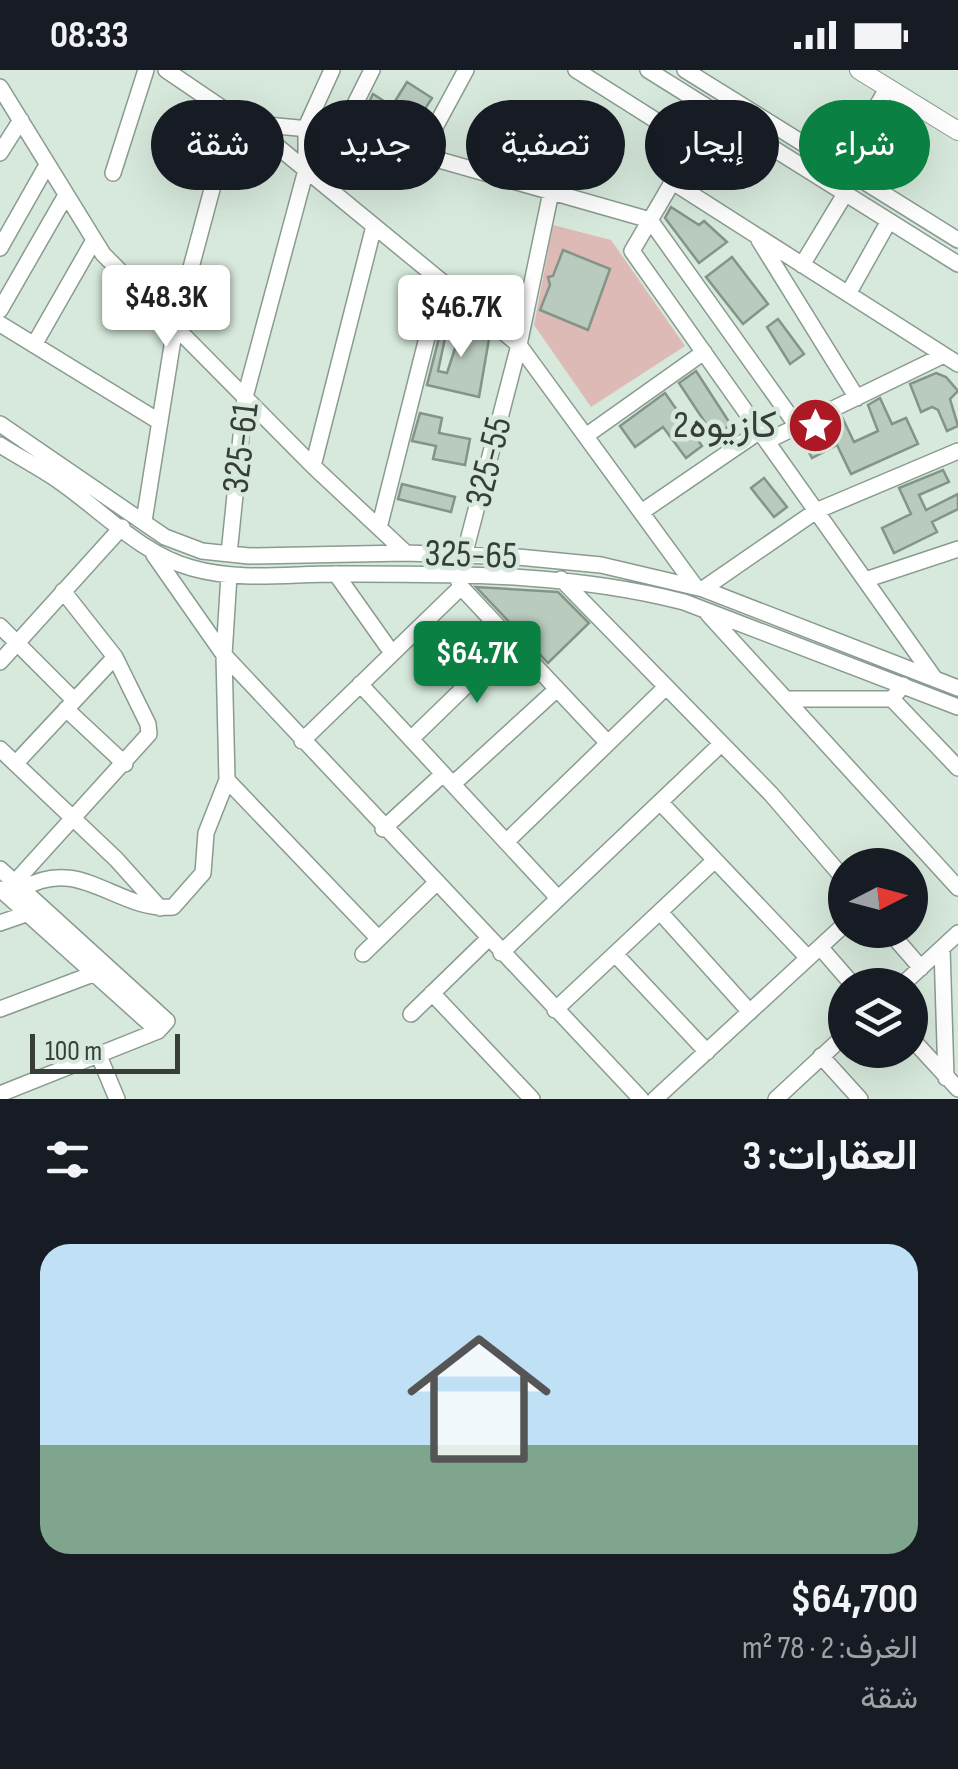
<!DOCTYPE html>
<html lang="ar">
<meta charset="utf-8">
<style>
body{margin:0;font-family:"Sofia Sans Condensed",Vazirmatn,sans-serif;background:#20242c;color:#f1f3f6;direction:rtl;height:100vh;display:flex;flex-direction:column;font-size:38px;white-space:nowrap}
*{box-sizing:border-box;margin:0}
p{font-size:32px;color:#9ea1a6}
.icon{flex:none;width:55px;height:55px;fill:none;stroke:currentColor;stroke-width:2;stroke-linecap:round;stroke-linejoin:round}
.map{position:relative;height:1029px;overflow:hidden;direction:ltr}
.panel{display:flex;flex-direction:column;background:#171b24;flex:1}
.panel>*{flex:none}
.banner{position:absolute;left:30px;top:30px;width:900px;height:90px;direction:rtl;display:flex;gap:20px}
.needle{width:65px;rotate:84deg}
.tools{position:absolute;left:828px;top:778px;display:grid;gap:20px}
.tools a{display:grid;place-items:center;width:100px;height:100px;border-radius:50%;background:#171b24;box-shadow:0 10px 40px #0002;font-size:50px}
.scale{position:absolute;left:30px;bottom:25px;width:150px;box-sizing:border-box;padding-left:10px;border:5px solid #373e39;border-top:0;font-size:28px;line-height:35px;white-space:nowrap;color:#373e39;-webkit-text-stroke:8px #d7e9dc;paint-order:stroke}
.price{position:absolute;translate:-50% -85px;padding:0 22px;border-radius:10px;background:#fff;color:#222;font-size:32px;line-height:65px;filter:drop-shadow(0 2px 5px #0008)}
.price::after{content:'';position:absolute;left:50%;top:60px;width:30px;height:22px;margin-left:-15px;background:inherit;clip-path:polygon(0 0,100% 0,50% 100%)}
.price.active{background:#0b8043;color:#fff}
ul{padding:0;list-style:none}
li{display:grid;align-content:center;gap:20px;height:530px;padding:0 40px}
li+li{border-top:2px solid #363941}
li span{display:grid;place-items:center;height:310px;border-radius:30px;color:#555}
li>.icon{margin-inline-start:auto}
span .icon{width:180px;height:180px;fill:#fffc;stroke-width:1}
li b{font-size:42px}
h2{display:flex;justify-content:space-between;align-items:center;height:120px;padding:0 40px;font-size:42px}
.chip{padding:0 35px;border-radius:45px;background:#171b24;box-shadow:0 10px 40px #0002;font-size:35px;line-height:90px}
.chip.active{background:#0b8043;color:#fff}
.status{display:flex;justify-content:space-between;align-items:center;height:70px;padding:0 50px;background:#171b24;direction:ltr}
.status svg{height:28px;fill:currentColor}
.map>svg:first-child{display:block}
</style>
<div class="status"><b>08:33</b><svg viewBox="0 0 49 12"><path d="M0 12V9h3v3zM5 12V6h3v6zM10 12V3h3v9zM15 12V0h3v12zM26 1h20v11H26zM47 4h2v5h-2z"/></svg></div>
<div class="map">
<svg width="958" height="1029" viewBox="0 0 958 1029">
<rect width="100%" height="100%" fill="#d7e9dc"/>
<path fill="#debab7" d="M553,155L611,170L685,276L591,337L534,255Z"/>
<path fill="#b9cbbe" stroke="#839488" stroke-width="2.5" d="M407,12L432,28L408,65L366,38L373,24L392,36Z
M671,137L699,155L704,151L727,172L699,193L665,148Z
M563,180L610,199L588,260L540,240L550,215L548,207L553,206Z
M732,187L768,234L743,254L706,207Z
M448,232L452,236L438,301L447,303L465,248L489,269L479,327L427,315Z
M778,249L804,284L790,294L767,257Z
M696,301L731,355L714,366L679,313Z
M936,303L946,307L958,321L950,329L958,356L947,361L938,340L932,337L921,342L910,314Z
M665,323L702,376L686,388L663,357L635,377L620,356Z
M880,328L892,354L906,348L918,374L851,404L837,375L812,388L801,367L842,347L854,372L878,361L868,335Z
M420,343L442,348L439,363L470,369L465,395L433,389L436,376L412,371Z
M943,400L949,412L919,425L926,440L958,424V439L932,452L937,462L894,483L882,458L911,444L899,418Z
M764,408L787,437L774,447L751,418Z
M402,414L455,427L451,442L398,429Z
M476,517L558,522L589,553L548,593Z"/>
<g fill="none" stroke-linecap="round" stroke-linejoin="round">
<defs>
<path id="minor" d="M166,0L272,72L519,275L695,516
M576,0L693,74
M648,0L958,194
M685,0L958,170
M0,17L103,184L313,396L406,483
M714,41L632,181L935,609
M245,53L341,62L650,150L797,356
M341,62L372,0
M0,83L21,50
M420,85L466,0
M841,97L888,17
M113,103L146,0
M671,111L958,294
M759,170L857,328
M0,178L47,95
M802,195L845,124
M848,224L889,151
M0,240L66,125
M0,254L160,352
M34,275L94,170
M0,354L165,467L202,481L249,486L406,483L518,487L601,495L703,519L958,618
M587,365L704,282
M767,371L944,285
M0,375C19,387 40,398 59,411C101,440 141,484 192,498C241,512 293,503 344,504C459,504 572,503 684,532L958,637
M313,396L374,156
M643,441L760,361
M144,451L175,257L232,45
M379,458L441,212
M229,484L245,327L306,100V57L332,0
M154,485L224,585L641,1029
M464,486L519,275L551,122
M336,504L392,583
M456,504L461,517L606,671
M229,505L224,585L227,710L378,868
M561,509L771,724L845,810
M865,510L958,479
M703,519L816,441L958,381
M708,544L958,818
M0,556L74,630
M0,592L122,457
M360,614L558,828
M903,615L892,629L958,698
M786,629H892
M66,639L125,694
M411,669L512,571
M302,671L461,517
M0,679L116,789L160,838
M16,693L115,587
M453,714L557,619
M660,732L808,888
M383,759L443,704
M506,772L666,617
M0,799L167,951L158,961L0,1024
M15,812L149,664L148,654L115,587L63,521
M0,819L158,961
M22,819C81,784 117,842 173,837L203,803L206,763L227,710
M660,842L750,942
M0,853L26,844
M888,860L921,898
M820,877L853,915
M942,878L946,1008
M501,883L721,674
M363,884L435,814
M615,884L707,982
M902,915L958,863
M432,923L532,1029
M0,939L93,904
M555,940L715,790
M411,944L488,869
M910,967L958,1019
M99,986L117,1029
M821,986L860,1029
M655,1029L845,854
M776,1029L845,965"/>
<path id="major" d="M859,0L958,61"/>
</defs>
<use href="#minor" stroke="#8a9b8f" stroke-width="18"/>
<use href="#major" stroke="#8a9b8f" stroke-width="20"/>
<use href="#minor" stroke="#fff" stroke-width="15"/>
<use href="#major" stroke="#fff" stroke-width="18"/>
</g>
<defs>
<symbol id="sight-disc" viewBox="-11 -11 22 22"><circle r="9.5" fill="#ac1925" stroke="#d7e9dc"/><path d="M0-6L1.8-2.2L6-1.7L2.9 1.2L3.7 5.4L0 3.3L-3.7 5.4L-2.9 1.2L-6-1.7L-1.8-2.2Z" fill="#fff"/></symbol>
</defs>
<g fill-rule="evenodd">
<use href="#sight-disc" x="784" y="324" width="63" height="63"/>
</g>
<g text-anchor="middle" dominant-baseline="central" stroke-width="9" stroke-linejoin="round" paint-order="stroke">
<g font-size="38" fill="#373e39" stroke="#d7e9dc" text-anchor="end">
<text x="777" y="355">كازيوه2</text>
</g>
<g font-size="38" fill="#373e39" stroke="#d7e9dc">
<text transform="translate(241 378) rotate(-83)">325-61</text>
<text transform="translate(489 392) rotate(-76)">325-55</text>
<text transform="translate(471 485) rotate(2)">325-65</text>
</g>
</g>
</svg>
<div class="tools">
<a><svg class="needle" viewBox="-14 -14 28 28"><path d="M0-13l5 13h-10z" fill="#e53935"/><path d="M0 13l5-13h-10z" fill="#9ea1a6"/></svg></a>
<a><svg class="icon" aria-label="layers" viewBox="0 0 24 24"><path d="M12 4l9 5-9 5-9-5zM3 14l9 5 9-5"/></svg></a>
</div>
<div class="scale">100 m</div>
<b class="price" style="left:166px;top:280px">$48.3K</b>
<b class="price" style="left:461px;top:290px">$46.7K</b>
<b class="price active" style="left:477px;top:636px">$64.7K</b>
<div class="banner">
<a class="chip active">شراء</a>
<a class="chip">إيجار</a>
<a class="chip">تصفية</a>
<a class="chip">جديد</a>
<a class="chip">شقة</a>
</div>
</div>
<section class="panel">
<h2>العقارات: 3<svg class="icon" aria-label="filters" viewBox="0 0 24 24"><path d="M4 7h16M4 17h16"/><circle cx="9" cy="7" r="2"/><circle cx="15" cy="17" r="2"/></svg></h2>
<ul>
<li><span style="background:linear-gradient(#bfe0f5 65%,#7fa58c 0)"><svg class="icon" aria-label="home" viewBox="0 0 24 24"><path d="M3 11l9-7 9 7M6 9v11h12V9"/></svg></span><div><b>$64,700</b><p>الغرف: 2 · 78 m²</p><p>شقة</p></div></li>
</ul>
</section>
